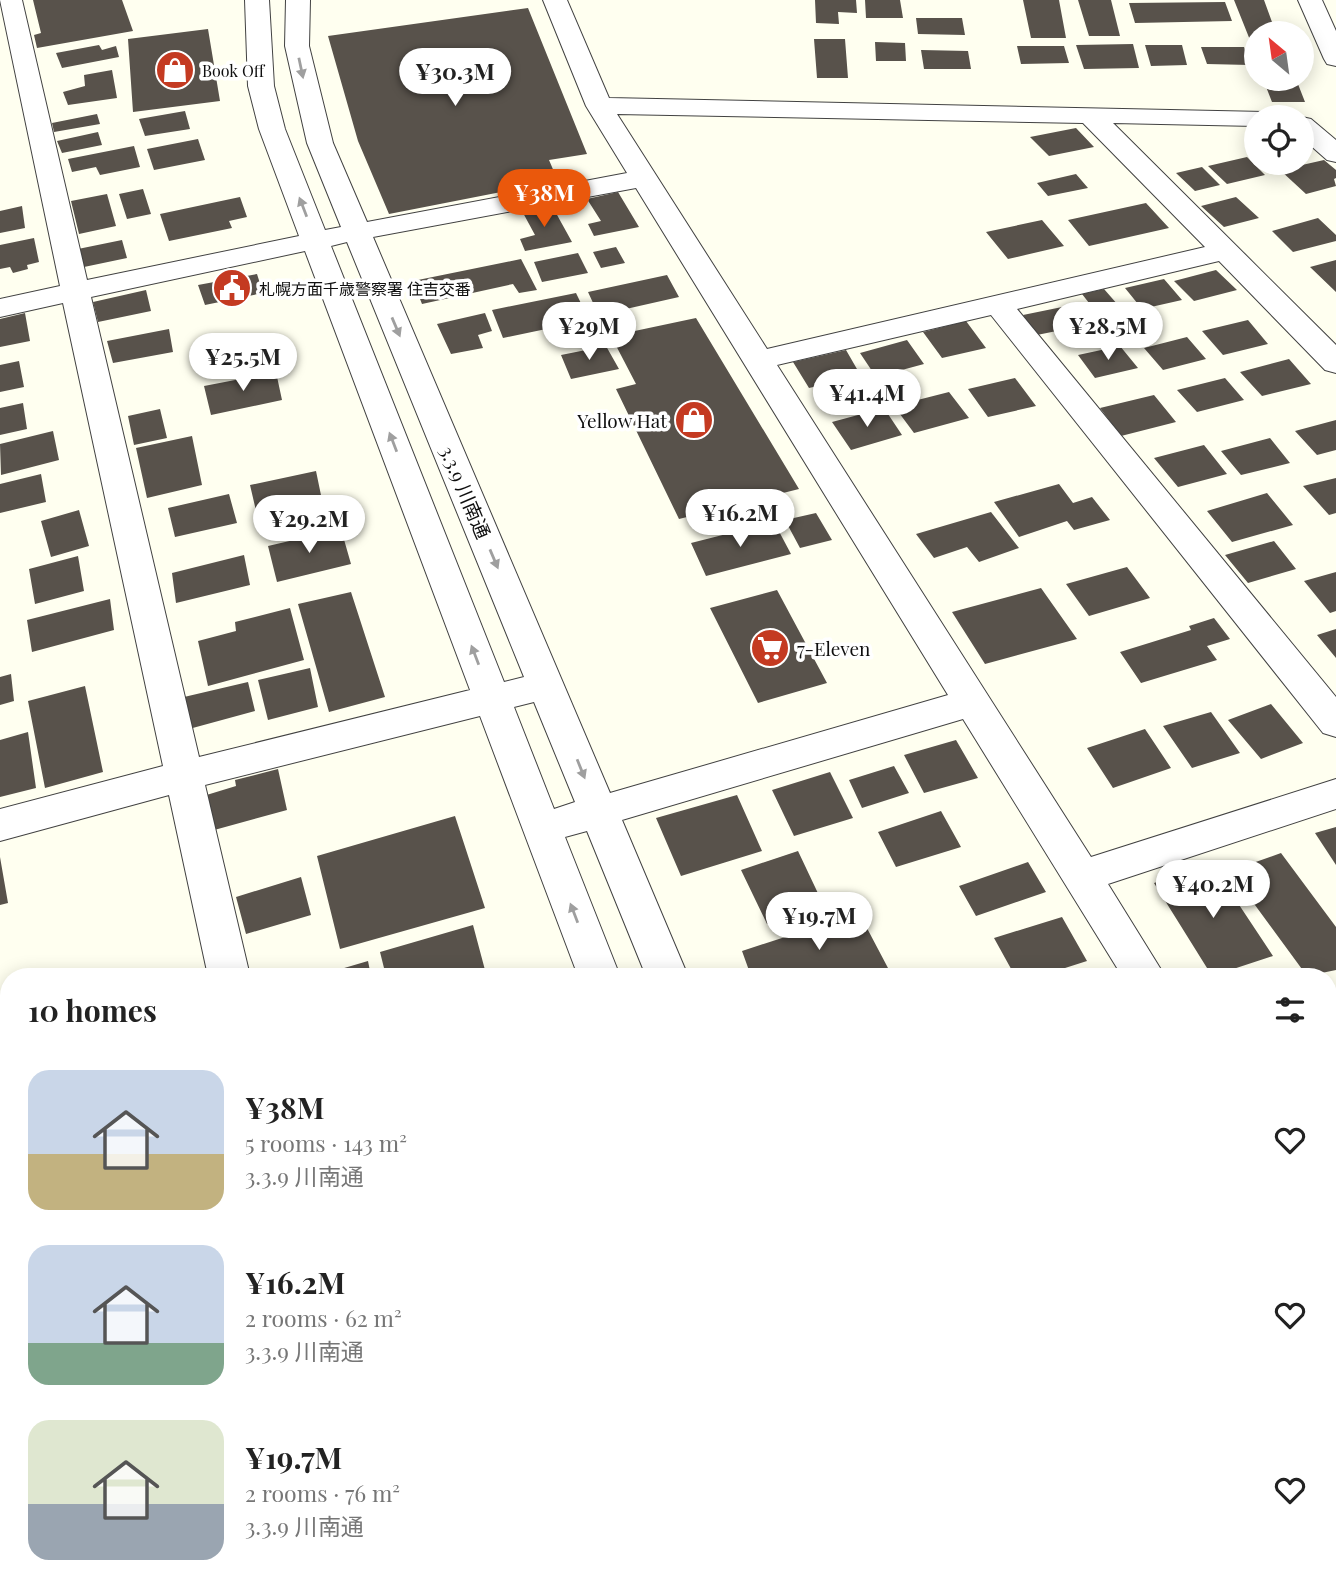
<!DOCTYPE html>
<meta charset="utf-8">
<style>
body{margin:0;font-family:"Playfair Display","Noto Sans JP",serif;background:#f6f6f6;color:#222;height:100vh;display:flex;flex-direction:column;font-size:26px;white-space:nowrap}
*{box-sizing:border-box;margin:0}
p{font-size:23px;color:#767676}
.icon{flex:none;width:38px;height:38px;fill:none;stroke:currentColor;stroke-width:2;stroke-linecap:round;stroke-linejoin:round}
.map{position:relative;flex:1;overflow:hidden}
.panel{position:absolute;left:0px;top:968px;width:1337px;height:625px;display:flex;flex-direction:column;background:#fff;border-radius:28px 28px 0 0;box-shadow:0 4px 18px #0003}
.panel>*{flex:none}
.needle{width:46px;rotate:331deg}
.controls{position:absolute;left:1244px;top:21px;display:grid;gap:14px}
.controls a{display:grid;place-items:center;width:70px;height:70px;border-radius:50%;background:#fff;box-shadow:0 4px 18px #0003;font-size:35px}
.price{position:absolute;translate:-50% -60px;padding:0 16px;border-radius:24px;background:#fff;color:#222;font-size:23px;line-height:46px;filter:drop-shadow(0 2px 4px #0008)}
.price::after{content:'';position:absolute;left:50%;top:42px;width:21px;height:16px;margin-left:-10px;background:inherit;clip-path:polygon(0 0,100% 0,50% 100%)}
.price.on{background:#ea580c;color:#fff}
ul{padding:0;list-style:none}
li{display:flex;align-items:center;gap:21px;height:175px;padding:0 28px}
li span{display:grid;place-items:center;flex:none;width:196px;height:140px;border-radius:21px;color:#555}
li>.icon{margin-inline-start:auto}
span .icon{width:84px;height:84px;fill:#fffc;stroke-width:1}
li b{font-size:30px}
h2{display:flex;justify-content:space-between;align-items:center;height:84px;padding:0 28px;font-size:30px}
.map>svg:first-child{display:block}
</style>
<div class="map">
<svg width="1336" height="1591" viewBox="0 0 1336 1591">
<rect width="100%" height="100%" fill="#fffff0"/>
<path fill="#58524b" d="M33,0H122L133,31L37,48L34,35L41,33Z
M815,0H856L857,13L838,12L839,24L816,23Z
M865,0H900L903,18H866Z
M1023,0H1059L1066,38H1031Z
M1078,0H1111L1120,36H1089Z
M1234,0H1264L1276,33H1256V40H1250Z
M1225,2L1232,21L1135,23L1129,3Z
M528,8L587,154L549,160L558,181L389,214L358,141L328,36Z
M916,18H962L965,35L918,34Z
M208,29L220,101L133,112L128,39Z
M814,39H845L848,78H817Z
M875,42L905,43L906,61H876Z
M1133,44L1139,68L1084,69L1076,45Z
M99,45L102,50L116,46L119,57L62,68L56,53Z
M1145,45H1182L1187,65L1151,66Z
M1017,46H1064L1069,63L1021,64Z
M1201,47H1244L1250,65L1207,64Z
M921,50L968,51L971,69H924Z
M112,70L117,98L68,105L63,92L85,86L84,75Z
M1263,79H1296L1305,102H1272Z
M185,111L190,129L145,136L139,119Z
M97,114L100,124L54,132L52,123Z
M1076,128L1094,147L1049,156L1030,137Z
M98,132L102,145L62,153L57,141Z
M198,139L205,160L154,170L147,149Z
M134,146L140,167L100,175L96,167L72,172L68,159Z
M1247,157L1265,175L1227,184L1208,166Z
M1324,160L1336,170V178L1334,179L1336,186L1306,194L1280,170Z
M1202,167L1220,185L1195,191L1176,173Z
M1076,174L1088,188L1048,196L1037,183Z
M143,189L151,214L127,219L119,194Z
M618,192L639,227L594,236L588,224L601,221L587,199Z
M107,194L116,226L79,234L71,201Z
M240,197L247,217L229,221L232,228L169,241L160,214Z
M1236,197L1259,218L1224,227L1201,206Z
M1146,203L1169,228L1089,246L1068,220Z
M551,204L572,242L525,251L520,239L535,235L522,211Z
M22,206L25,228L0,233V211Z
M1318,218L1336,235V241L1293,252L1272,231Z
M1042,220L1064,246L1008,259L986,232Z
M34,238L39,262L27,265L28,269L13,273L10,267L0,269V245Z
M122,240L127,258L84,267L78,249Z
M616,247L625,263L601,268L593,252Z
M578,253L588,273L542,282L534,262Z
M521,259L537,290L519,293L513,284L422,304L413,281Z
M1336,260V292L1310,267Z
M1216,270L1237,290L1194,301L1174,281Z
M257,274L263,293L205,305L198,285Z
M667,275L679,297L617,311L627,326L606,331L588,292Z
M1164,279L1182,300L1142,309L1125,288Z
M1104,289L1125,313L1088,321L1077,305L1089,303L1082,294Z
M146,290L151,311L98,322L93,302Z
M576,293L589,320L503,338L492,310Z
M1067,306L1081,326L1037,335L1023,315Z
M25,313L30,341L0,347V319Z
M485,313L492,331L478,335L483,348L451,354L437,324Z
M696,318L799,489L679,519L616,389L636,384L611,336Z
M1248,320L1268,344L1223,355L1202,331Z
M966,321L986,348L942,358L923,332Z
M169,329L173,352L113,363L107,341Z
M1187,337L1206,359L1163,370L1144,348Z
M907,340L924,364L876,377L860,353Z
M606,346L619,369L571,379L561,355Z
M1120,346L1138,368L1095,378L1078,355Z
M846,350L861,376L809,388L793,362Z
M1289,359L1311,384L1262,396L1240,372Z
M19,361L24,387L0,392V365Z
M276,372L282,400L211,415L204,386Z
M1015,378L1036,406L988,417L968,389Z
M1225,378L1244,400L1197,412L1177,390Z
M949,392L969,418L914,433L894,406Z
M1154,395L1176,422L1121,436L1100,408Z
M23,403L27,429L0,435V408Z
M884,408L902,435L851,450L832,422Z
M160,409L167,438L134,445L128,416Z
M1336,420V450L1317,455L1295,431Z
M53,431L59,460L1,475L0,444Z
M192,436L202,485L147,498L136,448Z
M1270,438L1290,463L1241,475L1221,451Z
M1204,445L1227,474L1178,487L1154,458Z
M316,471L322,500L257,515L250,485Z
M41,474L46,502L0,513V484Z
M1336,478V513L1329,515L1303,486Z
M1059,484L1073,503L1092,497L1110,520L1074,530L1067,521L1019,537L994,502Z
M1267,493L1293,525L1232,542L1207,511Z
M229,494L237,523L175,537L168,508Z
M79,510L89,546L51,557L41,521Z
M991,512L1019,548L979,562L967,547L934,558L916,534Z
M816,513L832,540L800,548L785,520Z
M774,522L791,554L706,576L691,543Z
M341,529L351,564L277,582L268,546Z
M1274,541L1296,569L1248,583L1225,555Z
M244,555L250,585L176,603L172,573Z
M78,556L84,591L35,604L29,569Z
M1127,567L1150,598L1089,616L1066,584Z
M1336,572V611L1330,613L1304,581Z
M1041,588L1077,639L985,664L952,612Z
M777,590L827,683L758,703L710,608Z
M351,592L385,697L329,712L298,604Z
M110,599L114,630L32,652L27,620Z
M290,608L304,660L208,686L198,641L236,631L235,622Z
M1214,618L1230,639L1207,646L1217,660L1141,683L1120,652L1191,630L1189,626Z
M1336,629V658L1317,635Z
M310,668L318,707L268,720L258,680Z
M11,674L14,701L0,705V677Z
M248,682L255,711L189,729L184,697Z
M85,686L103,772L45,788L28,701Z
M1271,704L1303,743L1261,759L1228,720Z
M1211,712L1240,753L1192,768L1163,726Z
M1145,729L1171,768L1113,788L1087,748Z
M28,732L36,788L0,797V740Z
M956,740L978,778L924,793L904,755Z
M894,766L909,793L862,808L849,780Z
M278,769L287,810L207,832L200,797L236,786L235,780Z
M830,772L853,818L794,836L772,790Z
M737,795L762,851L681,876L656,818Z
M941,811L961,847L896,867L878,832Z
M455,816L485,908L340,949L317,856Z
M1336,827V865L1315,833Z
M798,851L824,906L767,924L741,870Z
M1281,853L1336,927V970L1307,976L1230,871Z
M0,857L8,903L0,905Z
M1028,862L1046,892L976,916L959,886Z
M1212,864L1273,956L1212,976L1154,883Z
M301,877L311,915L246,934L236,897Z
M859,913L888,968L863,976H751L742,951Z
M1062,917L1087,961L1040,976H1015L994,938Z
M473,925L485,970L465,976H386L380,952Z
M368,961L371,976H317Z
M1284,968L1290,976H1262Z
M1336,993V1021L1328,1010V996Z
M9,1073V1122L0,1125V1075Z
M1336,1129V1178L1328,1182V1132Z
M3,1411L9,1415V1537L0,1544V1416Z
M1336,1457V1587L1328,1591H1218L1215,1584H1328V1460Z
M1066,1584H1195L1199,1591H1054L1053,1589Z"/>
<g fill="none" stroke-linecap="round" stroke-linejoin="round">
<defs>
<path id="minor" d="M0,0H22L87,280L299,236L259,129L248,86L245,0H269L274,86L285,129L325,230L341,227L307,143L285,46L286,0H310L309,46L333,143L367,222L627,173L586,106L543,0H567L609,98L1265,112L1268,117H1256V126L1113,123L1336,345V373L1325,370L1219,261L1017,309L1336,697V737L1323,733L991,315L777,365L1091,857L1336,779V809L1108,884L1165,976H1122L963,719L622,820L688,976H646L587,831L565,837L620,976H578L480,716L205,785L250,976H208L169,795L0,841V809L163,766L63,303L0,317V299L60,286ZM617,114L1083,123L1205,247L767,349ZM636,188L948,695L610,793L373,237ZM347,242L524,677L504,682L331,246ZM305,251L470,690L199,757L91,297ZM534,702L575,802L554,809L514,707Z
M1298,0H1322L1336,31V66L1327,64L1324,59Z
M1302,117L1311,119L1336,140V162L1327,160L1302,138Z
M1336,1076V1116L1328,1118V1078Z
M1328,1248L1336,1251V1307L1328,1304Z
M9,1547V1584H31L28,1591H0V1548Z
M805,1584H859L862,1591H808Z
M893,1584H947L950,1591H896Z"/>
</defs>
<use href="#minor" stroke="#424242" stroke-width="2"/>
<use href="#minor" fill="#fff" fill-rule="evenodd"/>
</g>
<defs><path id="oneway-solid" d="M-6-.8H1V-3.2L6.5 0L1 3.2V.8H-6Z" transform="scale(1.75)"/></defs>
<g fill="#9f9f9f">
<use href="#oneway-solid" transform="translate(301 68) rotate(78)"/>
<use href="#oneway-solid" transform="translate(303 207) rotate(-111)"/>
<use href="#oneway-solid" transform="translate(396 327) rotate(67)"/>
<use href="#oneway-solid" transform="translate(393 442) rotate(-111)"/>
<use href="#oneway-solid" transform="translate(494 559) rotate(67)"/>
<use href="#oneway-solid" transform="translate(475 655) rotate(-111)"/>
<use href="#oneway-solid" transform="translate(581 769) rotate(68)"/>
<use href="#oneway-solid" transform="translate(574 913) rotate(-111)"/>
</g>
<defs>
<symbol id="shop-disc" viewBox="-11 -11 22 22"><circle r="9.5" fill="#c43a21" stroke="#fff"/><path d="M-5-2.5h2.3a2.7 3.5 0 0 1 5.4 0H5L5.5 6h-11ZM-1.5-2.5h3a1.5 2.3 0 0 0-3 0Z" fill="#fff"/></symbol>
<symbol id="civic-disc" viewBox="-11 -11 22 22"><circle r="9.5" fill="#c43a21" stroke="#fff"/><path d="M-.6-6.5H3V-4.5H.6V-3L4-1V1h2V6H-6V1h2V-1L-.6-3ZM-1.2 2.5V6h2.4V2.5Z" fill="#fff"/></symbol>
<symbol id="supermarket-disc" viewBox="-11 -11 22 22"><circle r="9.5" fill="#c43a21" stroke="#fff"/><path d="M-6-5.5h2.5l.6 2H6L4.5 2H-2.5L-4.4-4H-6ZM-1.5 3.2a1.3 1.3 0 1 0 .1 0ZM3 3.2a1.3 1.3 0 1 0 .1 0Z" fill="#fff"/></symbol>
</defs>
<g fill-rule="evenodd">
<use href="#shop-disc" x="153" y="48" width="44" height="44"/>
<use href="#civic-disc" x="210" y="266" width="44" height="44"/>
<use href="#shop-disc" x="672" y="398" width="44" height="44"/>
<use href="#supermarket-disc" x="748" y="626" width="44" height="44"/>
</g>
<g text-anchor="middle" dominant-baseline="central" stroke-width="7" stroke-linejoin="round" paint-order="stroke">
<g font-size="16" fill="#0f0f0f" stroke="#fff" text-anchor="start">
<text x="202" y="70">Book Off</text>
<text x="259" y="288">札幌方面千歳警察署 住吉交番</text>
</g>
<g font-size="19" fill="#0f0f0f" stroke="#fff" text-anchor="end">
<text x="667" y="420">Yellow Hat</text>
<text x="797" y="648" text-anchor="start">7-Eleven</text>
</g>
<g font-size="19" fill="#0f0f0f" stroke="#fff">
<text transform="translate(466 492) rotate(67)">3.3.9 川南通</text>
</g>
</g>
</svg>
<div class="controls">
<a><svg class="needle" viewBox="-14 -14 28 28"><path d="M0-13l5 13h-10z" fill="#e53935"/><path d="M0 13l5-13h-10z" fill="#767676"/></svg></a>
<a><svg class="icon" aria-label="locate" viewBox="0 0 24 24"><circle cx="12" cy="12" r="6"/><path d="M12 2v4M12 18v4M2 12h4M18 12h4"/></svg></a>
</div>
<b class="price" style="left:455px;top:108px">¥30.3M</b>
<b class="price on" style="left:544px;top:229px">¥38M</b>
<b class="price" style="left:589px;top:362px">¥29M</b>
<b class="price" style="left:1108px;top:362px">¥28.5M</b>
<b class="price" style="left:243px;top:393px">¥25.5M</b>
<b class="price" style="left:867px;top:429px">¥41.4M</b>
<b class="price" style="left:740px;top:549px">¥16.2M</b>
<b class="price" style="left:309px;top:555px">¥29.2M</b>
<b class="price" style="left:1213px;top:920px">¥40.2M</b>
<b class="price" style="left:819px;top:952px">¥19.7M</b>
<section class="panel">
<h2>10 homes<svg class="icon" aria-label="filters" viewBox="0 0 24 24"><path d="M4 7h16M4 17h16"/><circle cx="9" cy="7" r="2"/><circle cx="15" cy="17" r="2"/></svg></h2>
<ul>
<li><span style="background:linear-gradient(#c9d6e8 60%,#c2b280 0)"><svg class="icon" aria-label="home" viewBox="0 0 24 24"><path d="M3 11l9-7 9 7M6 9v11h12V9"/></svg></span><div><b>¥38M</b><p>5 rooms · 143 m²</p><p>3.3.9 川南通</p></div><svg class="icon" aria-label="heart" viewBox="0 0 24 24"><path d="M12 20l-8-8c-3-5 5-10 8-4 3-6 11-1 8 4z"/></svg></li>
<li><span style="background:linear-gradient(#c9d6e8 70%,#7fa58c 0)"><svg class="icon" aria-label="home" viewBox="0 0 24 24"><path d="M3 11l9-7 9 7M6 9v11h12V9"/></svg></span><div><b>¥16.2M</b><p>2 rooms · 62 m²</p><p>3.3.9 川南通</p></div><svg class="icon" aria-label="heart" viewBox="0 0 24 24"><path d="M12 20l-8-8c-3-5 5-10 8-4 3-6 11-1 8 4z"/></svg></li>
<li><span style="background:linear-gradient(#dfe7d0 60%,#9aa5b1 0)"><svg class="icon" aria-label="home" viewBox="0 0 24 24"><path d="M3 11l9-7 9 7M6 9v11h12V9"/></svg></span><div><b>¥19.7M</b><p>2 rooms · 76 m²</p><p>3.3.9 川南通</p></div><svg class="icon" aria-label="heart" viewBox="0 0 24 24"><path d="M12 20l-8-8c-3-5 5-10 8-4 3-6 11-1 8 4z"/></svg></li>
</ul>
</section>
</div>
